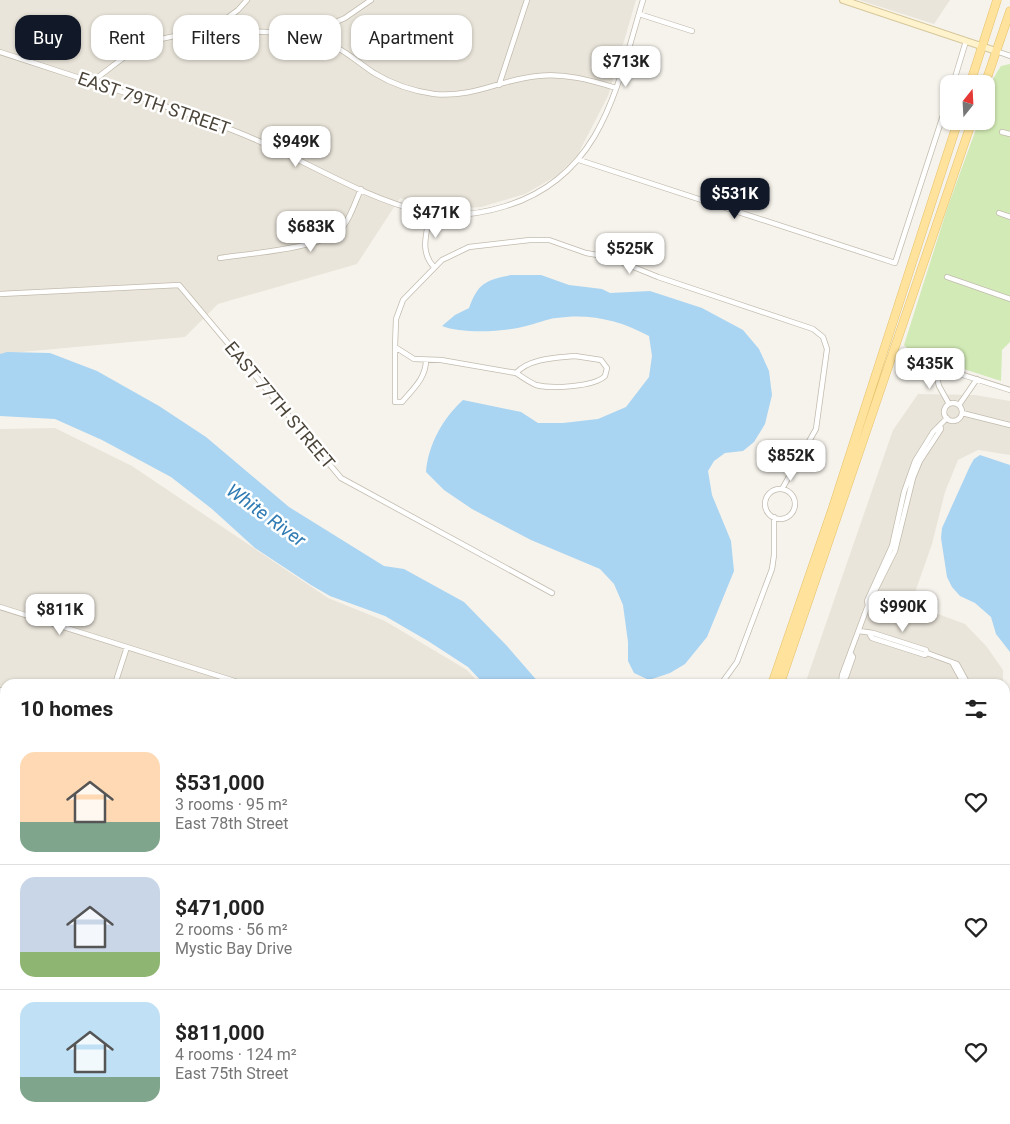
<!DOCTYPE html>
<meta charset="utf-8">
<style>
body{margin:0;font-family:Roboto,sans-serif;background:#f6f6f6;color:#222;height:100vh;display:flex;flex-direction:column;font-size:19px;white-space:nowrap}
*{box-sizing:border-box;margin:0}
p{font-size:16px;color:#767676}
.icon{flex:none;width:28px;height:28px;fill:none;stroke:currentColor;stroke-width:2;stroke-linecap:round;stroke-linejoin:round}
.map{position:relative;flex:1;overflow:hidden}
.sheet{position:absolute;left:0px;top:679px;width:1010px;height:446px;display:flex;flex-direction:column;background:#fff;border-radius:15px 15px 0 0;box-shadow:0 1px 4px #0004}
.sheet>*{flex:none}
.guide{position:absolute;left:15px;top:15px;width:500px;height:45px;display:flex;gap:10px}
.needle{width:32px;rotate:18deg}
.controls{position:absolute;left:940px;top:75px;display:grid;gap:10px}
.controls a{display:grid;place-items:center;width:55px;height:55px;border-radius:10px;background:#fff;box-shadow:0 1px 4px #0004;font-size:25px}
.price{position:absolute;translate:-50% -42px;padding:0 11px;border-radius:10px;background:#fff;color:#222;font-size:16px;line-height:32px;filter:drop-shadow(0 1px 2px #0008)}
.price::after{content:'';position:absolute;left:50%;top:30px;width:15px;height:11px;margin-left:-8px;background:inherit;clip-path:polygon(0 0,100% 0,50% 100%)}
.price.active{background:#111827;color:#fff}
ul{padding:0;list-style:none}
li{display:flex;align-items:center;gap:15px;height:125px;padding:0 20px}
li+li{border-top:1px solid #e0e0e0}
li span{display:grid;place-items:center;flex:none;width:140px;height:100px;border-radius:15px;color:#555}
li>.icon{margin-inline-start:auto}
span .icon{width:60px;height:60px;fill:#fffc;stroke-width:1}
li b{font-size:21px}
h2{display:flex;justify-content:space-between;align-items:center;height:60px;padding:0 20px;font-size:21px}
.tag{padding:0 18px;border-radius:15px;background:#fff;box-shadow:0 1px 4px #0004;font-size:18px;line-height:45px}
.tag.active{background:#111827;color:#fff}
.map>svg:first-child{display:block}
</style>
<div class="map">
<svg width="1010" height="1124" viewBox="0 0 1010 1124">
<rect width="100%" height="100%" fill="#f6f3ec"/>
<path fill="#eae5da" d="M0,0H636L608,96L577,156L558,175L525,194L481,207L438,210L400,198L357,264L218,304L185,337L0,354Z
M859,0H950L934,24Z
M918,394L975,395L1010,401V455L978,450L958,460L945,492L932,544L911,604L965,624L987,647L1003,670V684H805L893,430Z
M55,428L132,466L328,598L385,621L467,670L480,684H5V1120H168L166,1124H0V429Z
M1005,1113L1010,1116V1124H901L903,1120H1005Z
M285,1120H523L521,1124H298Z"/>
<path fill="#f7ead8" d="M751,1120H882L881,1124H744Z"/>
<path fill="#d2eab5" d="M1010,64V342L1002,350L1001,381L911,352L904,345L948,206L979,121H986C986,101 989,82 1001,66Z
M168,1120H285L298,1124H166Z"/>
<path fill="#e5e3e0" d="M884,592L904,599L900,612L880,605L881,601L875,599L877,595L882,596Z
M180,1120H226L224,1124H179Z
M531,1120H576L588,1124H530Z
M784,1120H870L869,1124H782Z"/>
<path fill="#a9d4f2" d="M511,275H541L569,285L602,289L610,293L650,291L702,308L743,330L759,349L769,371L772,395L765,424L754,442L743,451L725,453L714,461L708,471L712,495L731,541L734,571L707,637L685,664L670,673L649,680L634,673L628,661V642L623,605L614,584L600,569L531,540L472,509L444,490L426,472C428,445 443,418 463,400L521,412L538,423H563L598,419L626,407L649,377L652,356L649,336C620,320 589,313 556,318C546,319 536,324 526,326C505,332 462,334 442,326L455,315L469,308C478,283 486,280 511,275Z
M7,352L50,353L97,371L159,406L206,437L289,507L384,566L404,569L464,602L507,646L540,684H484L468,667L428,641L385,616L330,596L311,585L255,548L212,509L171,477L102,440L55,419L0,416V354Z
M980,455L1010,465V652L996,634L991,617L975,603L960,596L952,587L947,577L941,538L942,528L970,466L974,459Z
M1010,778V861L1005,863V806Z
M1010,1003V1068L1005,1061V1014Z"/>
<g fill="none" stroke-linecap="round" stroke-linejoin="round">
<defs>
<path id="street" d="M639,14L692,31
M208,32L238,10L247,0
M307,35L345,18L371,0
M996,51L1010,56
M0,52C47,67 94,83 141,98C179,111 218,123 254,139C310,163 364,198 423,212C450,218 480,214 506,206C603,176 617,86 643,0
M91,82C112,68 131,48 155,41C194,28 293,27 330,44C346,51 359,63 374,73C392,84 413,91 434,94C475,98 501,79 538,76C565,73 590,80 616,88
M953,84L966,41
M499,85L527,0
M1002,132L1010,134
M579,160L895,263L949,97
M430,213C427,233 419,251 434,267
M999,213L1010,217
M220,258C246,254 323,248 340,230C350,220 355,202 361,189
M947,277L1010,299
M0,294L179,285L341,478L552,593
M395,347V402H402C413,389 426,378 426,360
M894,353L1010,390
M575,356L601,360L607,368L605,376C594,387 551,389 536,385C529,382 522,377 516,373C530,358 556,358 575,356Z
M934,366L939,386L949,404
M516,373L441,360L414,359L395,347L396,319L403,300L442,260L469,247L530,240H549L586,253L609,257L658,277L813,329L823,337L827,349L816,429L782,489
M944 412a9 9 0 1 1 18 0a9 9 0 1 1-18 0Z
M959,405L977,379
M962,413L1010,425
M765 504a15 15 0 1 1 30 0a15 15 0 1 1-30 0Z
M868,605L895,551L913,478L920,461L941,429L940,426
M0,607L244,684
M859,631L873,633L926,650L927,653L957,664L968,684
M870,635L872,638L925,655L927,653
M953,664L964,684
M843,678L846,677L853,657L851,654
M115,684L127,647
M721,684L737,662L772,569L774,555V517
M841,684L842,675L868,605L867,601L892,546L904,492L915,461L933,432L947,418
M0,690L5,691
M0,769L5,771
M0,846L5,848
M0,941L5,926
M0,1015L5,1017
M1005,1098L1010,1100
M0,1106L5,1108
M1005,1117L1010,1118
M42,1120L54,1124
M299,1120L311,1124
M595,1120L607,1124
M163,1124L164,1120
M460,1124L462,1120
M722,1124L729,1120
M910,1124L911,1120"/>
<path id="secondary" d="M843,0L996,51
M1005,881L1010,879"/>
<path id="primary" d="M970,84L997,0
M985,84L1010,11
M772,684L832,510L958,121
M780,684L972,121
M615,1124L616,1120
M627,1124L629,1120"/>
</defs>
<use href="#street" stroke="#c2bbae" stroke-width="6"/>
<use href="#secondary" stroke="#d6c79b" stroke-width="8"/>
<use href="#primary" stroke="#e6c16a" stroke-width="9"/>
<use href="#street" stroke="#fff" stroke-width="4.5"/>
<use href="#secondary" stroke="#fff3cd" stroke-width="6"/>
<use href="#primary" stroke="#ffe39c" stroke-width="8"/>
</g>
<g text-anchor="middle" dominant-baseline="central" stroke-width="5" stroke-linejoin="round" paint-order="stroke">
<g font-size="18" fill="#4b4439" stroke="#fff">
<text transform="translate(154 103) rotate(19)">EAST 79TH STREET</text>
<text transform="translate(280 405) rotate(50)">EAST 77TH STREET</text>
</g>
<g font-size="19" font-style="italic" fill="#2e7ab2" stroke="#fff">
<text transform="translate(266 515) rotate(36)">White River</text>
</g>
</g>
</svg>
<div class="controls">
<a><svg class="needle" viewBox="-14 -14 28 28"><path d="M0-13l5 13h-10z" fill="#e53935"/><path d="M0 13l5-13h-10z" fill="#767676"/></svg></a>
</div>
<b class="price" style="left:626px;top:88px">$713K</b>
<b class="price" style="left:296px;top:168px">$949K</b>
<b class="price active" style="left:735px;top:220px">$531K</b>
<b class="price" style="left:436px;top:239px">$471K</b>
<b class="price" style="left:311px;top:253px">$683K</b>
<b class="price" style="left:630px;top:275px">$525K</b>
<b class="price" style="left:930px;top:390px">$435K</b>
<b class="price" style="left:791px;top:482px">$852K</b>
<b class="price" style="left:903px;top:633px">$990K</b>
<b class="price" style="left:60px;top:636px">$811K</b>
<div class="guide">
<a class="tag active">Buy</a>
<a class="tag">Rent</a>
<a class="tag">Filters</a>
<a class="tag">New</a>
<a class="tag">Apartment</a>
</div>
<section class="sheet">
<h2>10 homes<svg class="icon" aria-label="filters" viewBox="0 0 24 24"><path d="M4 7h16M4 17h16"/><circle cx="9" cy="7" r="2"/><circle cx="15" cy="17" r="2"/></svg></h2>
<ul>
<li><span style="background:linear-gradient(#ffd9b3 70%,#7fa58c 0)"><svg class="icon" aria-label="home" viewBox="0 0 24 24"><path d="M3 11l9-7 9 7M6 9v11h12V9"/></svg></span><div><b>$531,000</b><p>3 rooms · 95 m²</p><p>East 78th Street</p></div><svg class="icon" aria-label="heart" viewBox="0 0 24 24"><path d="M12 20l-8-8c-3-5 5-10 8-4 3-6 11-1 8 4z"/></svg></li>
<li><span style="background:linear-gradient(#c9d6e8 75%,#8fb573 0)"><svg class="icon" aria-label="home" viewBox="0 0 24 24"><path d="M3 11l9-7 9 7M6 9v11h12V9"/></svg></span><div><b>$471,000</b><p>2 rooms · 56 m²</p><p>Mystic Bay Drive</p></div><svg class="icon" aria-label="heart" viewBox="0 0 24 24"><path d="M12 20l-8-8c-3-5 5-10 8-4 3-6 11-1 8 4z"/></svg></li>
<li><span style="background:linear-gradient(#bfe0f5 75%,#7fa58c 0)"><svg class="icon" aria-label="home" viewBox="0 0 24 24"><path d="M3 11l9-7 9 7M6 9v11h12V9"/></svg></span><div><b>$811,000</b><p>4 rooms · 124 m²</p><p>East 75th Street</p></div><svg class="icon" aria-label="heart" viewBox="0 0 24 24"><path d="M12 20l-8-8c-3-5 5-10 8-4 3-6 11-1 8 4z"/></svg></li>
</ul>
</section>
</div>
